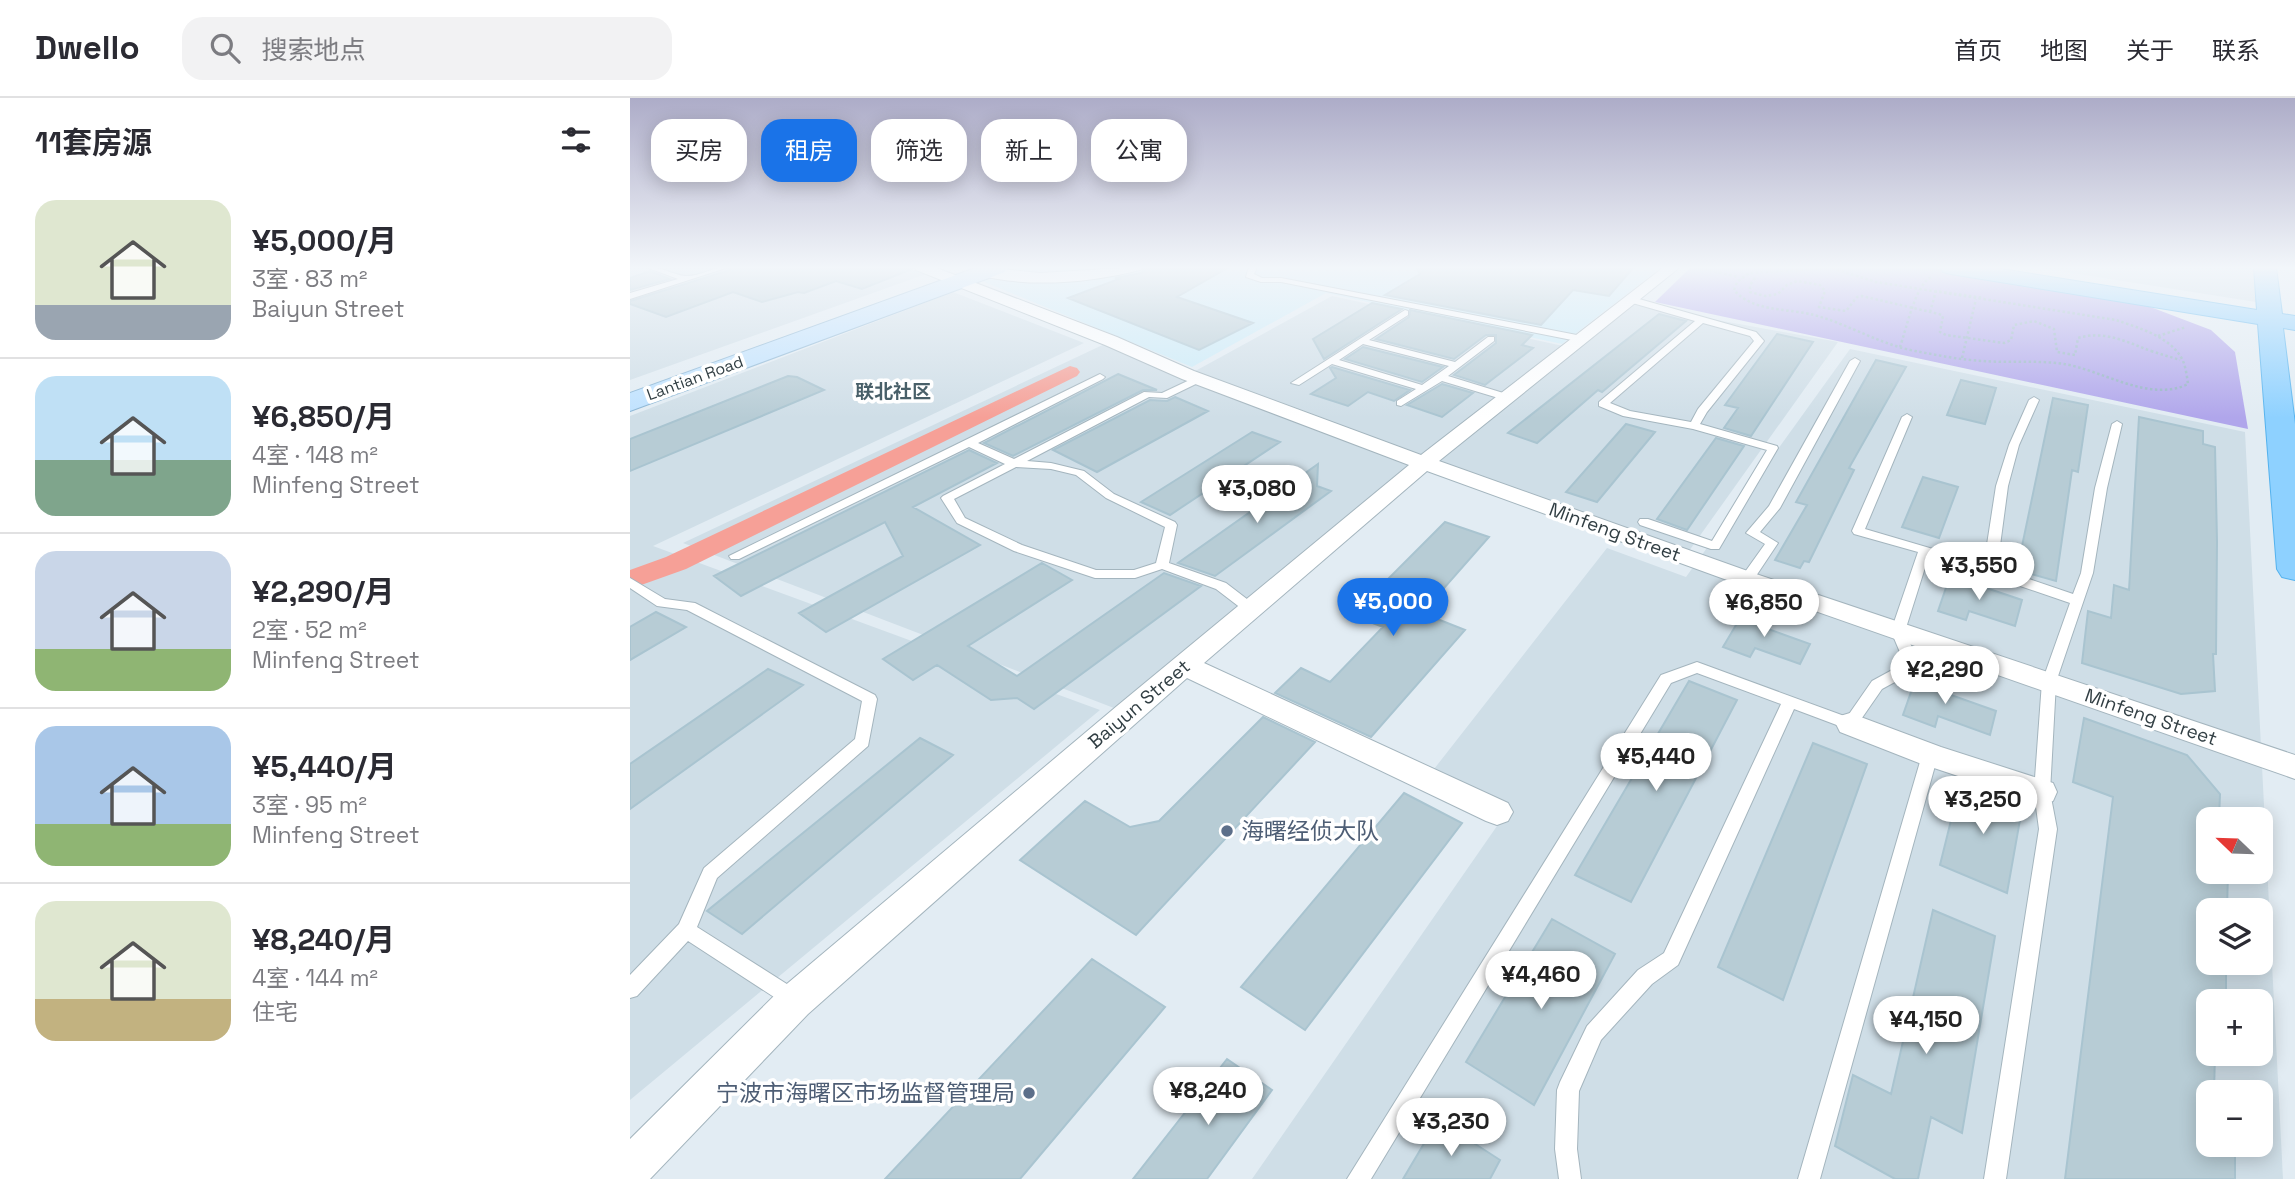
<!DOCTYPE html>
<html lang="zh">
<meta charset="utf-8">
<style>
body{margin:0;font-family:"Space Grotesk","Noto Sans SC",sans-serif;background:#f2f2f3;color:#2b2b33;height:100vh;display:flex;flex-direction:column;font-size:26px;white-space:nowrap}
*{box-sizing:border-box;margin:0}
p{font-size:23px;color:#7c7c81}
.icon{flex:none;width:38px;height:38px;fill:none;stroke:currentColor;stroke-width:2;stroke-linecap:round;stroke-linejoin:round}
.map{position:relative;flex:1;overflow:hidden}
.details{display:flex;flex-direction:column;background:#fff;width:630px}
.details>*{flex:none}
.banner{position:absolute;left:21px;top:21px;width:665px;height:63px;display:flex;gap:14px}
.needle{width:46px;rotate:293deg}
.controls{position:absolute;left:1566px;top:709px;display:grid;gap:14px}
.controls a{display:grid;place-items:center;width:77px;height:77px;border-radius:14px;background:#fff;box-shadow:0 4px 18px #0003;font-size:35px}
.price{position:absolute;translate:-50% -60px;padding:0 16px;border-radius:24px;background:#fff;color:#222;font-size:23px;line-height:46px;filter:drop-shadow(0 2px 4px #0008)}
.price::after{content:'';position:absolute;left:50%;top:42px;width:21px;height:16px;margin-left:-10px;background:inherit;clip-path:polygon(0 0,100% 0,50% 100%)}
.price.selected{background:#1a73e8;color:#fff}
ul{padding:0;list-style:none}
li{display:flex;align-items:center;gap:21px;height:175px;padding:0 35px}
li+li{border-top:2px solid #e1e1e2}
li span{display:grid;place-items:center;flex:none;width:196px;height:140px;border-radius:21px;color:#555}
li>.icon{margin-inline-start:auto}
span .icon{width:84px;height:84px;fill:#fffc;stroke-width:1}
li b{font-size:30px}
h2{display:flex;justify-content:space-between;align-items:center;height:84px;padding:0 35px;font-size:30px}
.chip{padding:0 24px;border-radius:21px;background:#fff;box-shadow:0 4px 18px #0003;font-size:24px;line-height:63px}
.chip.selected{background:#1a73e8;color:#fff}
header{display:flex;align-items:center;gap:42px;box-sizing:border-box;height:98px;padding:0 35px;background:#fff;border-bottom:2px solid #e1e1e2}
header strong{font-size:33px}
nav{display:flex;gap:38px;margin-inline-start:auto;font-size:24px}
.search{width:490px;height:63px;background:#f2f2f3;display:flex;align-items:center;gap:18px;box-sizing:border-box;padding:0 24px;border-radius:21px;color:#7c7c81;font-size:26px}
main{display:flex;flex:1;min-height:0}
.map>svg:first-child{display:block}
</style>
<header>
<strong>Dwello</strong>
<div class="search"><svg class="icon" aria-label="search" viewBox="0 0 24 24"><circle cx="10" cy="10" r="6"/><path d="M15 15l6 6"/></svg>搜索地点</div>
<nav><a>首页</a><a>地图</a><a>关于</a><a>联系</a></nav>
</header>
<main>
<section class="details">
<h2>11套房源<svg class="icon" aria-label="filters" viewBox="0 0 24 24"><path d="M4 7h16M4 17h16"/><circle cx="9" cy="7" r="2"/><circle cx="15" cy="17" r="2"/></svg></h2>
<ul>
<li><span style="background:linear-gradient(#dfe7d0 75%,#9aa5b1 0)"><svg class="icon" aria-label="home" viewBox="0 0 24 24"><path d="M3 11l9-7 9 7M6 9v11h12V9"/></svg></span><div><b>¥5,000/月</b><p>3室 · 83 m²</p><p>Baiyun Street</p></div></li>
<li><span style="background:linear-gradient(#bfe0f5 60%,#7fa58c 0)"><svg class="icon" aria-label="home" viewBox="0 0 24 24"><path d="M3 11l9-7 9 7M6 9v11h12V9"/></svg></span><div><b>¥6,850/月</b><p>4室 · 148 m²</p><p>Minfeng Street</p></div></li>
<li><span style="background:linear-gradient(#c9d6e8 70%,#8fb573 0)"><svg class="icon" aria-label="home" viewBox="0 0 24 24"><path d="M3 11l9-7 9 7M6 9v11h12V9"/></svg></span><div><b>¥2,290/月</b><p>2室 · 52 m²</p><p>Minfeng Street</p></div></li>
<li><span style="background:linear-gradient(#a9c7e8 70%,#8fb573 0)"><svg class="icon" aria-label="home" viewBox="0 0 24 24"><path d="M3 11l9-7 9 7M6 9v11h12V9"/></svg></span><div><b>¥5,440/月</b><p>3室 · 95 m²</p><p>Minfeng Street</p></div></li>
<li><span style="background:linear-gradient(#dfe7d0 70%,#c2b280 0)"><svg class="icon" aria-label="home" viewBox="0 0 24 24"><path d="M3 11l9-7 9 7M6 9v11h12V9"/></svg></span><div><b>¥8,240/月</b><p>4室 · 144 m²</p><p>住宅</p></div></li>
</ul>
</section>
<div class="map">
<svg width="1665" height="1081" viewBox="0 0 1665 1081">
<rect width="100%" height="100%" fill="#e2ecf3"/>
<path fill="#cfdee7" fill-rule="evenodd" d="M0,169H269L296,176L0,282Z
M1404,169H1624L1626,204Z
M323,194L454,245L23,448L470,612L0,1002V318Z
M702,198L947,251L1000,206L1208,244L1054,460L794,365L497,615L53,445L481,243L558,277Z
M1220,251L1615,334L1653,1081H622L867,728L790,689L977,450L1056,479ZM1578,721H1631V774H1578ZM1578,812H1631V864H1578ZM1578,903H1631V956H1578ZM1578,994H1631V1046H1578Z"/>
<path fill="#caebf8" d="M380,169H1032L932,246L696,195L562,269L347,181Z"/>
<path fill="#b0a6eb" d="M1061,169H1296L1502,202L1581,232L1605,254L1618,331L1025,204Z"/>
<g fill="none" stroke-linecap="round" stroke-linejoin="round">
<path fill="#f6a097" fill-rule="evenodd" d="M440,268L447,270L450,274L447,278L56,471L0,491V472L36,459Z"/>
</g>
<path fill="#b7ccd5" stroke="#a9c4d0" stroke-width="2" d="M102,169H281L282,171L232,191L206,183L174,195L168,194L132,204L103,194L36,219L0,206V203L100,172Z
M515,169H599L547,199L623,225L569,252L438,200L489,181L485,180L511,175Z
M786,169H1004L979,198L943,192L911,227L755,197L790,176Z
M20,173L40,181L0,192V180Z
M742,205L772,211L694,261L683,241Z
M780,212L902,237L892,247L903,250L855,287L824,277L866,245V237H856L824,261L746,241L779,219Z
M1029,216L1056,223L972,294L968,292L907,345L878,335Z
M1147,236L1183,244L1121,338L1094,330L1108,310L1095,307Z
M733,249L813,269L792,284L715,261Z
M1246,262L1276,269L1219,370L1224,372L1179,464L1174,463L1170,470L1145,462L1177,407L1166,404Z
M702,269L780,292L764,303L738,294L718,308L681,296L706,280L700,270Z
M488,276L527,292H513L383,358L354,345Z
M158,278L167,279L194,292L0,373V341Z
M1331,282L1366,290L1355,326L1317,317Z
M812,286L843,295L812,319L777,307Z
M545,299L578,313L467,374L423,352L520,302L537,303Z
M1423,300L1458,307L1448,374L1442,372L1426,483L1387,472Z
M1509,319L1573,333V346L1585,349L1587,444L1586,556H1583L1585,593L1551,596L1452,565L1458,513L1481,520L1484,487L1499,492Z
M996,326L1025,334L967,404L936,394Z
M622,334L650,344L540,417L511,404Z
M1086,340L1114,348L1057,432L1027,421Z
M339,352L367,365L283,409L350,447L196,534L169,515L273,458L255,424L111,498L84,478Z
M688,366L687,388L701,393L585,478L548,465Z
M1293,379L1328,389L1309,440L1272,429Z
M815,424L859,439L792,515L835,532L741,639L645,595L671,570L700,584L753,529L722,517Z
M412,465L442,482L338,548L387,578L534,475L571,488L404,611L387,600L361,602L307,567L283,582L253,561Z
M1320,478L1392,502L1385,528L1339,513L1336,522L1308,513Z
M1115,512L1143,522L1138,531L1180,546L1170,566L1125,550L1120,559L1093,549Z
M26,514L56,529L0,562V529Z
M138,571L173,587L0,711V666Z
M1288,574L1321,586L1318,596L1366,613L1360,637L1308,618L1305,629L1273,617Z
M1059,583L1107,602L1001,804L945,777Z
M633,619L685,644L506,837L390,762L455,703L500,729L529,723Z
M1454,620L1557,657L1590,696L1589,721H1578V774H1598L1597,812H1578V864H1596V903H1578V956H1585L1584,994H1578V1046H1605V1081H1435L1483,699L1443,684Z
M290,640L323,657L112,836L77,813Z
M1183,645L1237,666L1153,902L1088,869Z
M1331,682L1393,705L1377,795L1310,767Z
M774,695L832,725L675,932L611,889Z
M1303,812L1365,838L1332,1035L1301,1019L1288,1081H1265L1205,1048L1223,977L1261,996Z
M922,821L985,856L904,1007L836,964Z
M462,861L535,909L390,1081H255Z
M597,961L642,992L577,1081H503Z
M808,1022L870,1062L860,1081H773Z"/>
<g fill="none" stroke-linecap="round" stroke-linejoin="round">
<defs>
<path id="lane" d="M16,169C30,168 41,176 55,178C69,179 84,168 99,169L0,201V195L48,181Z
M619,169H627L624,176L632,180H651L952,238L957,241L952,244L651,184H631L616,179Z
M1002,199L1126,234L1134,243L1077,314L1070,326L1147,348L1148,350L1089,451H1081L1010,427L1008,424L1010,421H1018L1082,443L1137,352L1063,331L993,318L969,308V304L1065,223L999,204L998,202ZM1073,225L1120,238L1124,243L1068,311L1061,324L1000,313L980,305Z
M775,212L778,213V217L739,242L825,264L858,239H864V243L818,278L883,298V302H875L812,283L771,308L767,307V303L786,291L702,266L669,287L661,285ZM733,246L819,268L792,287L709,262Z
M1225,260L1230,263L1150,410L1130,434L1148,445L1122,484H1112L1110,481L1135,446L1116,435L1139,408L1220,263Z
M470,276L475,279L473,281L348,345L384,361L514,294L532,295L566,279H572V283L537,300L519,299L397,363L421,365L454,373L484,396L545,424L547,427L539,465L596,485L626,508L628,511L626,514H616L586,491L532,471L505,480H465L384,453L327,425L311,400L313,398L375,366L339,349L109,461H101L99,458ZM386,369L421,371L446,377L476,400L535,429L526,465L504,472H466L392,447L335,420L324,401Z
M1404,299L1409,302L1389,347L1378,388L1367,470L1443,496L1451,475L1465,390L1482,326L1487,323L1492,326L1477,390L1463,475L1426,584L1420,694L1427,731L1376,1081H1354L1409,731L1404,694L1412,584L1440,505L1299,457L1275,533L1286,559L1274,579L1252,591L1225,630L1220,632L1164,611L1048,867L1022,886L971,942L949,993L947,1051L951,1081H929L925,1051L927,992L930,984L957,928L1008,872L1034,855L1151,606L1067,575L1041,585L741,1081H717L1031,577L1067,564L1217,619L1242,583L1264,571L1272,559L1261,533L1288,454L1224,436L1222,433L1272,319L1277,316L1282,319L1235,431L1354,466L1366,388L1379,347L1399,302Z
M0,480L35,501L65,505L245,597L247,601L238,648L87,780L67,829L171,895L174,902L171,909L164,912L58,843L7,898L0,900V877L49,826L74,770L225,641L232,603L57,512L27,508L0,490Z
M1300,651L1306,653L1308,657L1190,1081H1168L1292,657L1294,653Z"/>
<path id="street" d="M284,169H304L487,239L564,273L791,357L1034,169H1050L809,363L1126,476L1665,657V681L1108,486L797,373L574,565L878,705L883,714L878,723L867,727L856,723L557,580L178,916L20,1081H0V1041L152,890L487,608L779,367L552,281L475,247L286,172Z
M353,169L410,175L512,169L510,172C459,185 399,190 348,177L345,174Z
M1220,615L1311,649L1423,685L1427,694L1423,703L1412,706L1289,665L1210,634L1206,626L1210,618Z"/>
<path id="secondary" d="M348,169H378L375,174L0,313V295Z"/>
<path id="primary" d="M1310,169H1359L1627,212L1624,169H1646L1652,216L1665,218V232L1653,230L1665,326V482L1652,479L1647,471L1628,226L1321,176L1313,174Z"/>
</defs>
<use href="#lane" stroke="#a4b5be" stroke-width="2"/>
<use href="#street" stroke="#a4b5be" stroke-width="2"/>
<use href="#secondary" stroke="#8ab5d4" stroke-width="2"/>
<use href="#primary" stroke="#54b2ee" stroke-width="2"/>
<path stroke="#93b2c2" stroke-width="2.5" stroke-dasharray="2.5 2.5" stroke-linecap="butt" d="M1065,169L1109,179
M1202,170L1246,184L1486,222C1509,230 1542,239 1553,263C1556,270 1557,279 1558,286C1520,305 1472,272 1434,266C1408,262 1380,265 1353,263C1331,262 1307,257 1285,253C1249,246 1218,226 1184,217C1157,210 1123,214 1104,192L1107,184L1119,175Z
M1528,238L1556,229
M1270,249C1276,232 1286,184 1302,179
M1521,253L1550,262
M1332,260L1346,201"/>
<use href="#lane" fill="#fff" fill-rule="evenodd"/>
<use href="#street" fill="#fff" fill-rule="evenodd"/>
<use href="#secondary" fill="#bfe2ff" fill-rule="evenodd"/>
<use href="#primary" fill="#8ed1ff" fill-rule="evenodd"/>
<path stroke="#93b2c2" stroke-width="2.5" stroke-dasharray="2.5 2.5" stroke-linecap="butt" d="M1125,180L1120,187V194L1135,198L1148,196L1157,187L1167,183L1190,187L1195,193L1189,209L1216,213L1227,199L1232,198L1309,216L1313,218L1310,234L1316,237L1374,245L1381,242L1384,227L1404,223L1424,231L1427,254L1445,257L1448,240C1474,232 1497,244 1521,253
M1300,214L1306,193L1354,200"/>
</g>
<linearGradient id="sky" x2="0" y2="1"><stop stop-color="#adacc8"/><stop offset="0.53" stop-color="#f2f6fa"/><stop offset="1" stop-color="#f2f6fa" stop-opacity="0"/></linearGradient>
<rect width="1665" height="320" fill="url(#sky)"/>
<g fill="#5c6f8a" stroke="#fff" stroke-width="2.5">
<circle cx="597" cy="733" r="7"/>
<circle cx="399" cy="995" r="7"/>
</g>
<g text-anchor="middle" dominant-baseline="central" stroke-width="7" stroke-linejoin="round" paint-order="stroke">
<g font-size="16" fill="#323f44" stroke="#fff">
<text transform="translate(65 280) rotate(-20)">Lantian Road</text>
</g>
<g font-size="19" font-weight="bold" fill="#485f68" stroke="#fff">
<text x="263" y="293">联北社区</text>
</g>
<g font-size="19" fill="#323f44" stroke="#fff">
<text transform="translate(985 434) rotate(20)">Minfeng Street</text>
<text transform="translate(509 606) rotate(-40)">Baiyun Street</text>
<text transform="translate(1521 619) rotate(19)">Minfeng Street</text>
</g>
<g font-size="23" fill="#4e5e75" stroke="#fff" text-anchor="start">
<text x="611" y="733">海曙经侦大队</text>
<text x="385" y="995" text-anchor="end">宁波市海曙区市场监督管理局</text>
</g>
</g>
</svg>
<div class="controls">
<a><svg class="needle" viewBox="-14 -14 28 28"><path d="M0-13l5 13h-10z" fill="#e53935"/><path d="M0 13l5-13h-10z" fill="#7c7c81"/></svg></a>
<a><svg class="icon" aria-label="layers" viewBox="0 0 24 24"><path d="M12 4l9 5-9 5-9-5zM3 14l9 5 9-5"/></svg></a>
<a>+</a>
<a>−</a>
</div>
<b class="price" style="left:627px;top:427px">¥3,080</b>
<b class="price" style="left:1349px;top:504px">¥3,550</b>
<b class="price selected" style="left:763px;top:540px">¥5,000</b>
<b class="price" style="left:1134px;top:541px">¥6,850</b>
<b class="price" style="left:1315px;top:608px">¥2,290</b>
<b class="price" style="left:1026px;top:695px">¥5,440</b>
<b class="price" style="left:1353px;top:738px">¥3,250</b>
<b class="price" style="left:911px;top:913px">¥4,460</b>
<b class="price" style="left:1296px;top:958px">¥4,150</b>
<b class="price" style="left:578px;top:1029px">¥8,240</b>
<b class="price" style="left:821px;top:1060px">¥3,230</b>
<div class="banner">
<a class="chip">买房</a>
<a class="chip selected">租房</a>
<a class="chip">筛选</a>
<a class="chip">新上</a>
<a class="chip">公寓</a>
</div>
</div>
</main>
